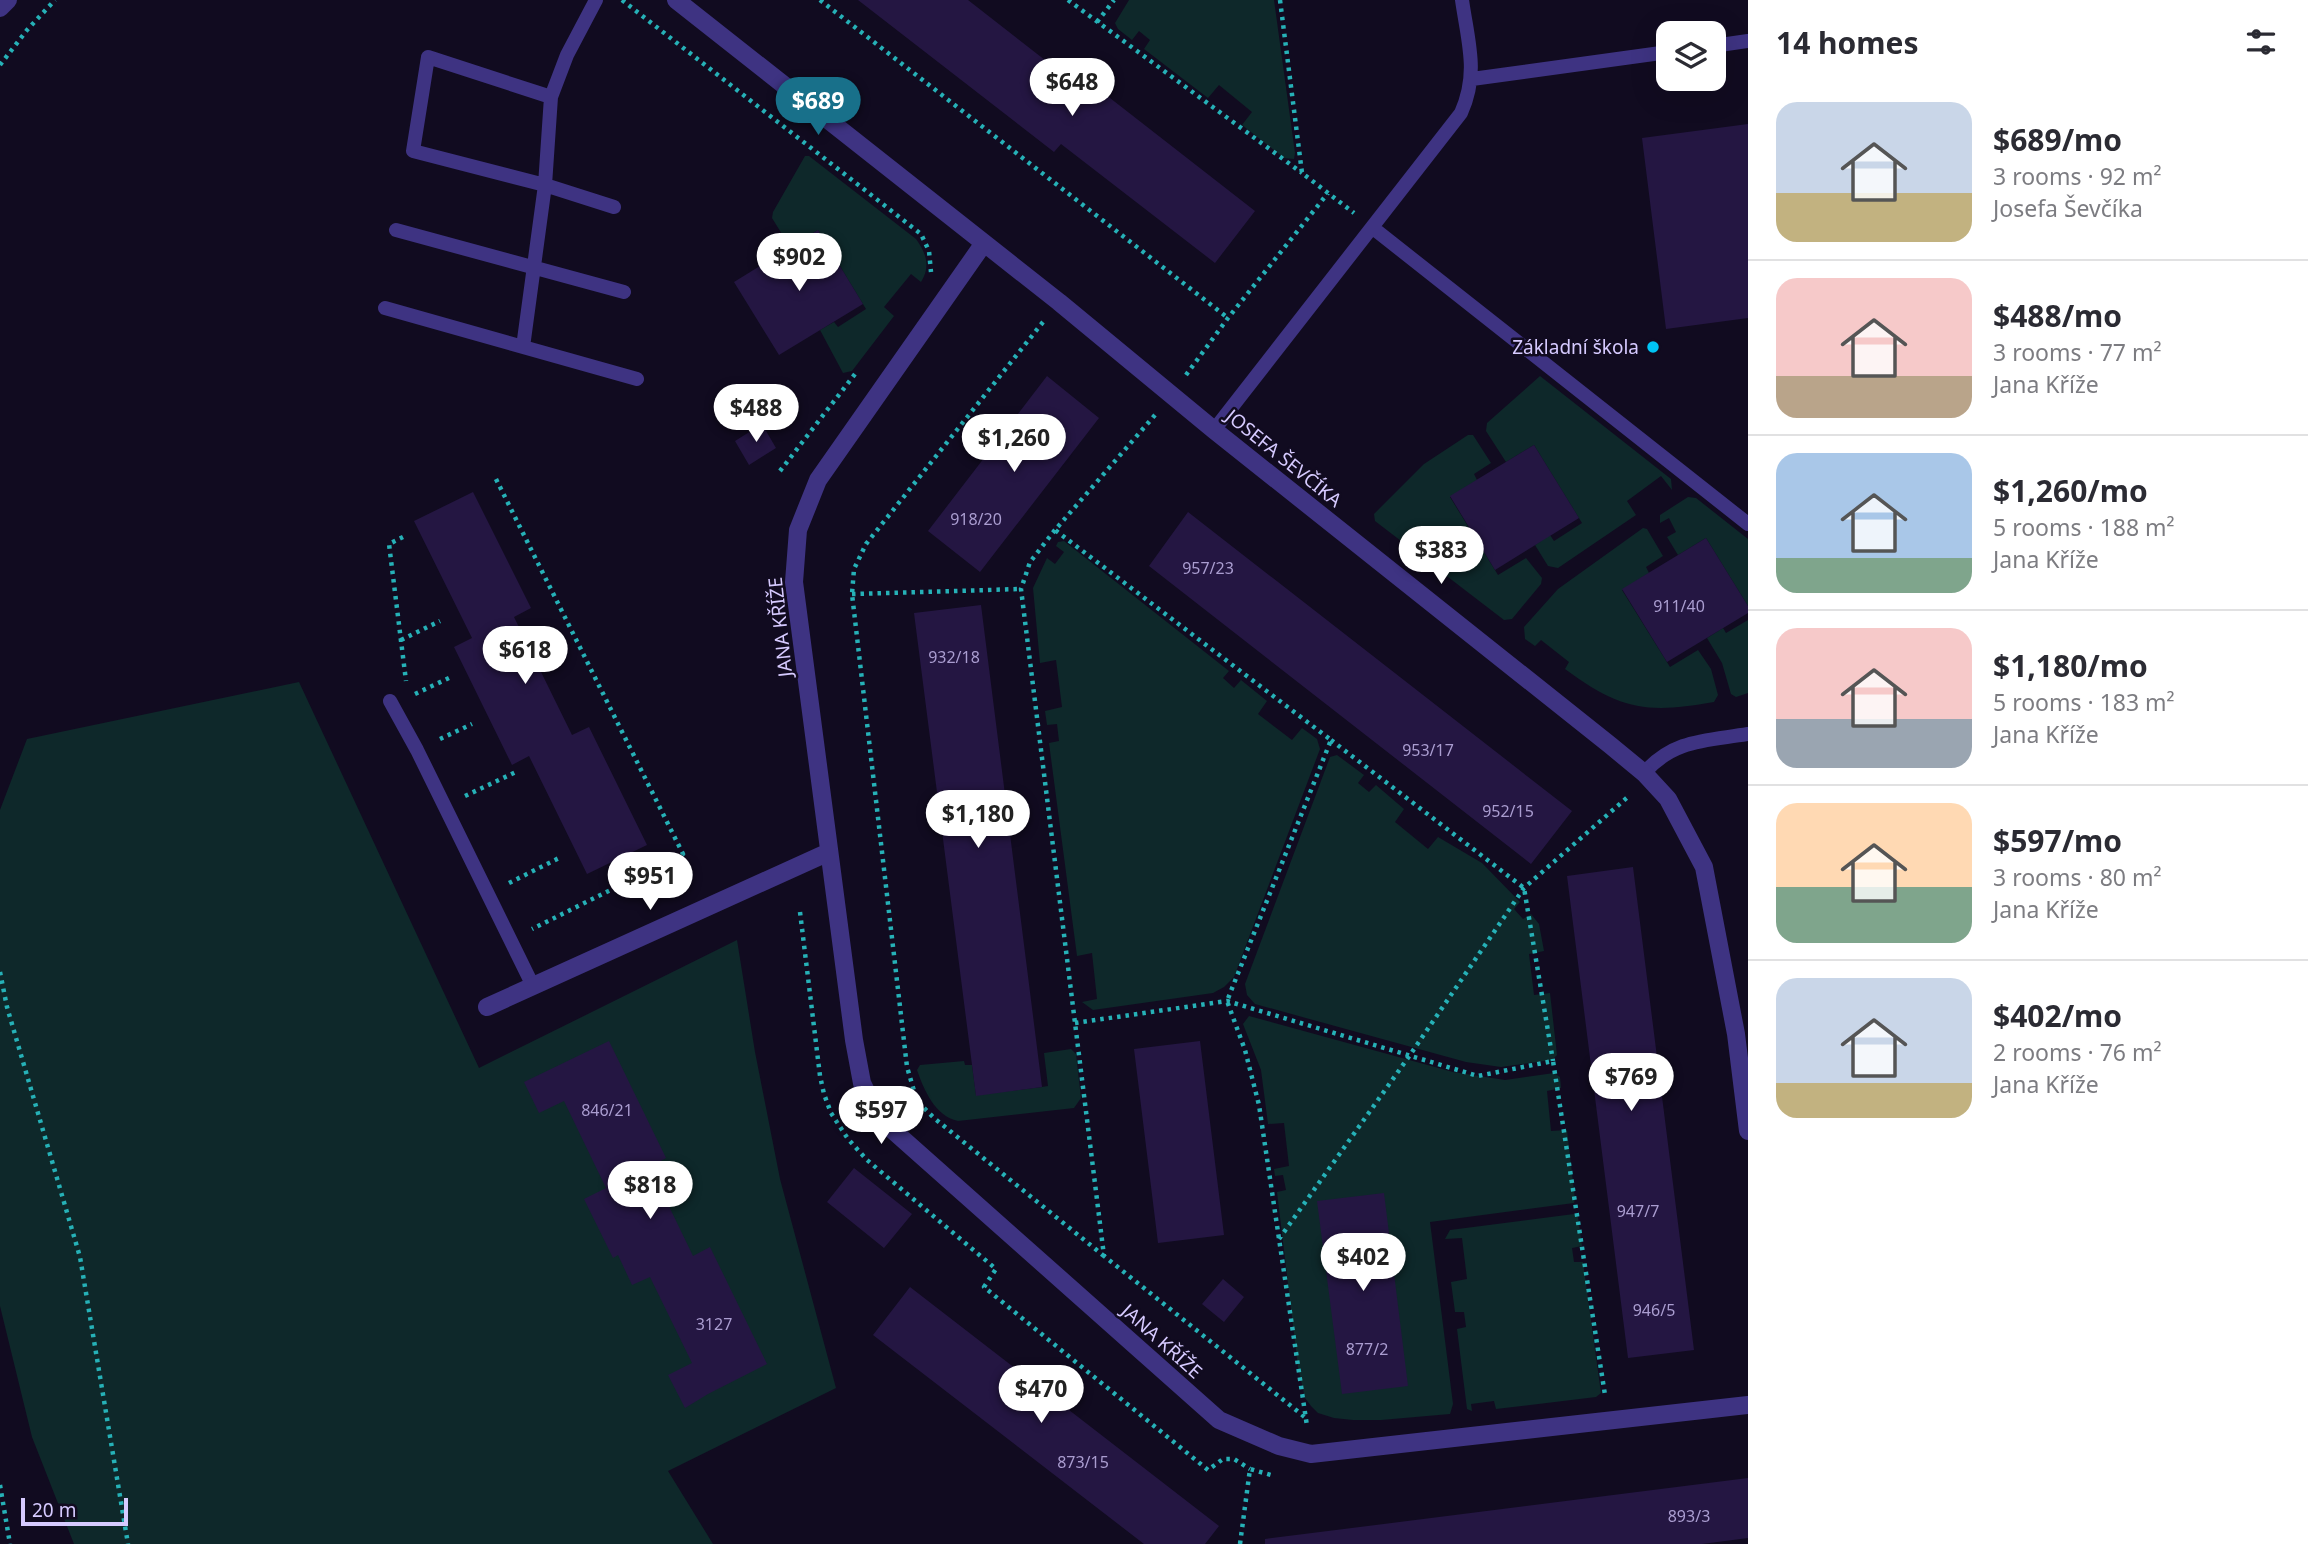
<!DOCTYPE html>
<meta charset="utf-8">
<style>
body{margin:0;font-family:"Noto Sans",sans-serif;background:#f7f7f7;color:#2b2b33;height:100vh;display:flex;flex-direction:column;font-size:26px;white-space:nowrap}
*{box-sizing:border-box;margin:0}
p{font-size:23px;color:#7c7c81}
.icon{flex:none;width:38px;height:38px;fill:none;stroke:currentColor;stroke-width:2;stroke-linecap:round;stroke-linejoin:round}
.map{position:relative;flex:1;overflow:hidden}
.side{display:flex;flex-direction:column;background:#fff;width:560px}
.side>*{flex:none}
.fabs{position:absolute;left:1656px;top:21px;display:grid;gap:14px}
.fabs a{display:grid;place-items:center;width:70px;height:70px;border-radius:14px;background:#fff;box-shadow:0 7px 28px #0002;font-size:35px}
.scale{position:absolute;left:21px;bottom:18px;width:107px;box-sizing:border-box;padding-left:7px;border:4px solid #d6caff;border-top:0;font-size:19px;line-height:24px;white-space:nowrap;color:#d6caff;-webkit-text-stroke:5px #110b20;paint-order:stroke}
.price{position:absolute;translate:-50% -60px;padding:0 16px;border-radius:24px;background:#fff;color:#222;font-size:23px;line-height:46px;filter:drop-shadow(0 2px 4px #0008)}
.price::after{content:'';position:absolute;left:50%;top:42px;width:21px;height:16px;margin-left:-10px;background:inherit;clip-path:polygon(0 0,100% 0,50% 100%)}
.price.selected{background:#18708a;color:#fff}
ul{padding:0;list-style:none}
li{display:flex;align-items:center;gap:21px;height:175px;padding:0 28px}
li+li{border-top:2px solid #e1e1e2}
li span{display:grid;place-items:center;flex:none;width:196px;height:140px;border-radius:21px;color:#555}
li>.icon{margin-inline-start:auto}
span .icon{width:84px;height:84px;fill:#fffc;stroke-width:1}
li b{font-size:30px}
h2{display:flex;justify-content:space-between;align-items:center;height:84px;padding:0 28px;font-size:30px}
main{display:flex;flex:1;min-height:0}
.map>svg:first-child{display:block}
</style>
<main>
<div class="map">
<svg width="1748" height="1544" viewBox="0 0 1748 1544">
<rect width="100%" height="100%" fill="#110b20"/>
<path fill="#0e282a" d="M1129,0H1274L1295,153L1294,159L1284,158L1242,125L1252,112L1219,85L1208,98L1144,49L1150,40L1139,31L1132,40L1118,29L1115,23Z
M805,156H809L916,239C926,253 931,266 921,282L911,274L884,307L894,316L852,371L843,373L820,330L834,322L838,327L866,309L818,230L790,247L772,218L773,212Z
M1540,376L1671,479L1672,490L1661,476L1627,501L1636,515L1558,568L1548,566L1535,545L1550,535L1554,541L1582,523L1534,445L1506,462L1486,431L1487,423Z
M1468,435H1473L1491,463L1474,474L1477,480L1450,497L1498,575L1526,558L1542,578L1541,584L1512,619L1504,620L1375,521L1374,514L1424,464Z
M1688,497L1696,498L1748,539V606L1706,538L1678,555L1667,537L1676,532L1669,518L1660,523V515Z
M1643,528L1647,529L1663,556L1646,567L1649,573L1622,590L1670,667L1698,650L1711,669L1718,695L1714,702C1647,714 1620,710 1565,669L1569,662L1541,640L1535,646L1525,639L1524,627L1558,589Z
M1064,541L1229,671L1223,678L1234,688L1241,680L1267,701L1258,714L1292,740L1302,728L1317,739L1320,749L1234,977L1224,987L1213,993L1093,1010L1082,1002L1097,999L1092,953L1077,956L1049,743L1059,741L1057,724L1047,725L1045,711L1062,707L1056,660L1040,663L1033,588L1047,558L1055,564L1064,552L1056,546L1058,542Z
M1748,620V693L1736,697L1731,694L1722,663L1707,638L1723,628L1726,633Z
M299,682L479,1068L737,940L755,1052L780,1179L836,1388L668,1471L713,1544H74L32,1437L0,1306V810L27,739Z
M1337,755L1364,775L1358,783L1369,792L1376,785L1404,809L1395,822L1428,849L1438,837L1482,863L1520,902L1514,909L1523,919L1531,914L1539,924L1544,951L1529,954L1534,995L1550,993L1557,1055L1552,1060L1501,1067L1466,1062L1255,1004L1247,995L1245,984L1330,757Z
M1249,1016L1453,1072L1505,1080L1554,1073L1560,1077L1561,1088L1547,1091L1551,1131L1567,1130L1575,1199L1574,1203L1430,1222L1453,1404L1450,1414L1381,1420H1353L1334,1418L1318,1413L1311,1406L1305,1398L1298,1367L1277,1192L1286,1190L1283,1175L1275,1176L1274,1169L1289,1166L1284,1123L1268,1124L1261,1070L1243,1024Z
M1071,1049L1076,1054L1081,1098L1074,1108L958,1121C935,1116 924,1090 917,1070L920,1065L964,1061L965,1065H972L976,1095L1042,1087L1048,1086L1044,1053Z
M1574,1214L1578,1217L1582,1246L1572,1248L1574,1262H1583L1601,1393L1596,1397L1496,1409L1494,1401L1471,1404L1472,1411L1467,1409L1457,1329L1466,1327L1464,1312H1455L1451,1282L1467,1279L1462,1238L1445,1239L1450,1230Z"/>
<path fill="#241642" d="M858,0H968L1095,99L1101,91L1255,211L1215,263L1061,144L1054,152Z
M1748,124V318L1666,329L1642,138Z
M818,230L863,304L779,355L734,282Z
M1047,376L1099,418L980,572L928,531Z
M762,424L776,448L749,465L735,441Z
M1534,445L1579,518L1495,570L1450,496Z
M473,492L531,608L514,617L572,735L589,727L647,845L587,874L529,756L512,765L454,647L472,638L414,521Z
M1188,512L1572,811L1531,864L1149,566Z
M1706,538L1748,606V613L1667,662L1622,589Z
M981,605L1042,1087L976,1096L914,613Z
M1633,867L1694,1350L1628,1358L1567,876Z
M609,1041L666,1158L650,1167L693,1256L710,1247L767,1364L708,1394L685,1408L668,1375L692,1363L650,1277L632,1285L618,1255L613,1258L584,1199L606,1188L564,1101L539,1113L524,1082Z
M1200,1041L1224,1235L1158,1243L1134,1049Z
M854,1168L912,1214L884,1248L827,1202Z
M1384,1193L1408,1386L1342,1394L1317,1201Z
M1223,1279L1244,1297L1224,1322L1202,1304Z
M910,1287L1219,1526L1205,1544H1144L873,1335Z
M1748,1478V1538L1702,1544H1265V1539Z"/>
<g fill="none" stroke-linecap="round" stroke-linejoin="round">
<path stroke="#26b1b7" stroke-width="4.5" stroke-dasharray="3.5 5" stroke-linecap="butt" d="M622,0L921,234L929,251L931,272
M820,0L1228,318
M1068,0L1302,173
M1280,0L1302,173L1354,213
M1097,22L1114,0
M0,65L27,30L55,0
M1043,322L866,544L854,569L852,594L907,1067L917,1101L934,1118L1104,1256
M1186,375L1228,318L1328,193
M1155,415L1055,530L1331,740L1227,1001L1245,1050L1259,1105L1307,1426
M780,471L855,374
M496,479L683,854L532,929
M1055,530L1030,562L1021,589L1104,1256L1306,1418
M403,537L389,544L406,681
M852,594L1021,589
M401,640L440,621
M415,694L449,678
M440,739L472,724
M1331,740L1524,888L1553,1061
M465,796L518,771
M509,883L561,857
M800,912L820,1076L824,1094L831,1113L848,1139L867,1160L996,1269L984,1287L1208,1470L1223,1459H1234L1250,1469
M0,972L7,1007L80,1257L128,1544
M1075,1023L1227,1001L1478,1076L1553,1061L1605,1395
M1279,1239L1410,1055L1524,888L1630,795
M0,1485L10,1544
M1240,1544L1250,1469L1271,1475"/>
<path stroke="#3e3382" stroke-width="14" d="M1713,46L1748,41
M1472,79L1668,52
M551,97L428,57L413,151L545,185L614,207
M1373,228L1748,524
M396,230L624,292
M385,308L637,379
M523,347L545,185L551,97L567,55L596,0
M1214,430L1461,113C1479,73 1468,42 1462,0
M390,701L417,750L533,986
M1644,773C1674,739 1706,741 1748,734"/>
<path stroke="#3e3382" stroke-width="18" d="M676,0L1059,302L1214,430L1610,745L1644,773L1668,799L1704,867L1736,1034L1748,1131
M0,8L8,0
M984,243L818,480L798,530L794,582L854,1040L862,1083L879,1118L1219,1420L1279,1446L1311,1454L1748,1405
M487,1007L829,852"/>
</g>
<circle fill="#00c4f5" stroke="#110b20" stroke-width="2.5" cx="1653" cy="347" r="7"/>
<g text-anchor="middle" dominant-baseline="central" stroke-width="5" stroke-linejoin="round" paint-order="stroke">
<g font-size="16" fill="#aa9dd0">
<text x="976" y="519">918/20</text>
<text x="1208" y="568">957/23</text>
<text x="1679" y="606">911/40</text>
<text x="954" y="657">932/18</text>
<text x="1428" y="750">953/17</text>
<text x="1508" y="811">952/15</text>
<text x="607" y="1110">846/21</text>
<text x="1638" y="1211">947/7</text>
<text x="1654" y="1310">946/5</text>
<text x="714" y="1324">3127</text>
<text x="1367" y="1349">877/2</text>
<text x="1083" y="1462">873/15</text>
<text x="1689" y="1516">893/3</text>
</g>
<g font-size="19" fill="#d6caff" stroke="#110b20" text-anchor="end">
<text x="1639" y="347">Základní škola</text>
</g>
<g font-size="19" fill="#d6caff" stroke="#110b20">
<text transform="translate(1284 458) rotate(39)">JOSEFA ŠEVČÍKA</text>
<text transform="translate(780 627) rotate(-96)">JANA KŘÍŽE</text>
<text transform="translate(1162 1341) rotate(42)">JANA KŘÍŽE</text>
</g>
</g>
</svg>
<div class="fabs">
<a><svg class="icon" aria-label="layers" viewBox="0 0 24 24"><path d="M12 4l9 5-9 5-9-5zM3 14l9 5 9-5"/></svg></a>
</div>
<div class="scale">20 m</div>
<b class="price" style="left:1072px;top:118px">$648</b>
<b class="price selected" style="left:818px;top:137px">$689</b>
<b class="price" style="left:799px;top:293px">$902</b>
<b class="price" style="left:756px;top:444px">$488</b>
<b class="price" style="left:1014px;top:474px">$1,260</b>
<b class="price" style="left:1441px;top:586px">$383</b>
<b class="price" style="left:525px;top:686px">$618</b>
<b class="price" style="left:978px;top:850px">$1,180</b>
<b class="price" style="left:650px;top:912px">$951</b>
<b class="price" style="left:1631px;top:1113px">$769</b>
<b class="price" style="left:881px;top:1146px">$597</b>
<b class="price" style="left:650px;top:1221px">$818</b>
<b class="price" style="left:1363px;top:1293px">$402</b>
<b class="price" style="left:1041px;top:1425px">$470</b>
</div>
<section class="side">
<h2>14 homes<svg class="icon" aria-label="filters" viewBox="0 0 24 24"><path d="M4 7h16M4 17h16"/><circle cx="9" cy="7" r="2"/><circle cx="15" cy="17" r="2"/></svg></h2>
<ul>
<li><span style="background:linear-gradient(#c9d6e8 65%,#c2b280 0)"><svg class="icon" aria-label="home" viewBox="0 0 24 24"><path d="M3 11l9-7 9 7M6 9v11h12V9"/></svg></span><div><b>$689/mo</b><p>3 rooms · 92 m²</p><p>Josefa Ševčíka</p></div></li>
<li><span style="background:linear-gradient(#f6c9c9 70%,#b9a48a 0)"><svg class="icon" aria-label="home" viewBox="0 0 24 24"><path d="M3 11l9-7 9 7M6 9v11h12V9"/></svg></span><div><b>$488/mo</b><p>3 rooms · 77 m²</p><p>Jana Kříže</p></div></li>
<li><span style="background:linear-gradient(#a9c7e8 75%,#7fa58c 0)"><svg class="icon" aria-label="home" viewBox="0 0 24 24"><path d="M3 11l9-7 9 7M6 9v11h12V9"/></svg></span><div><b>$1,260/mo</b><p>5 rooms · 188 m²</p><p>Jana Kříže</p></div></li>
<li><span style="background:linear-gradient(#f6c9c9 65%,#9aa5b1 0)"><svg class="icon" aria-label="home" viewBox="0 0 24 24"><path d="M3 11l9-7 9 7M6 9v11h12V9"/></svg></span><div><b>$1,180/mo</b><p>5 rooms · 183 m²</p><p>Jana Kříže</p></div></li>
<li><span style="background:linear-gradient(#ffd9b3 60%,#7fa58c 0)"><svg class="icon" aria-label="home" viewBox="0 0 24 24"><path d="M3 11l9-7 9 7M6 9v11h12V9"/></svg></span><div><b>$597/mo</b><p>3 rooms · 80 m²</p><p>Jana Kříže</p></div></li>
<li><span style="background:linear-gradient(#c9d6e8 75%,#c2b280 0)"><svg class="icon" aria-label="home" viewBox="0 0 24 24"><path d="M3 11l9-7 9 7M6 9v11h12V9"/></svg></span><div><b>$402/mo</b><p>2 rooms · 76 m²</p><p>Jana Kříže</p></div></li>
</ul>
</section>
</main>
